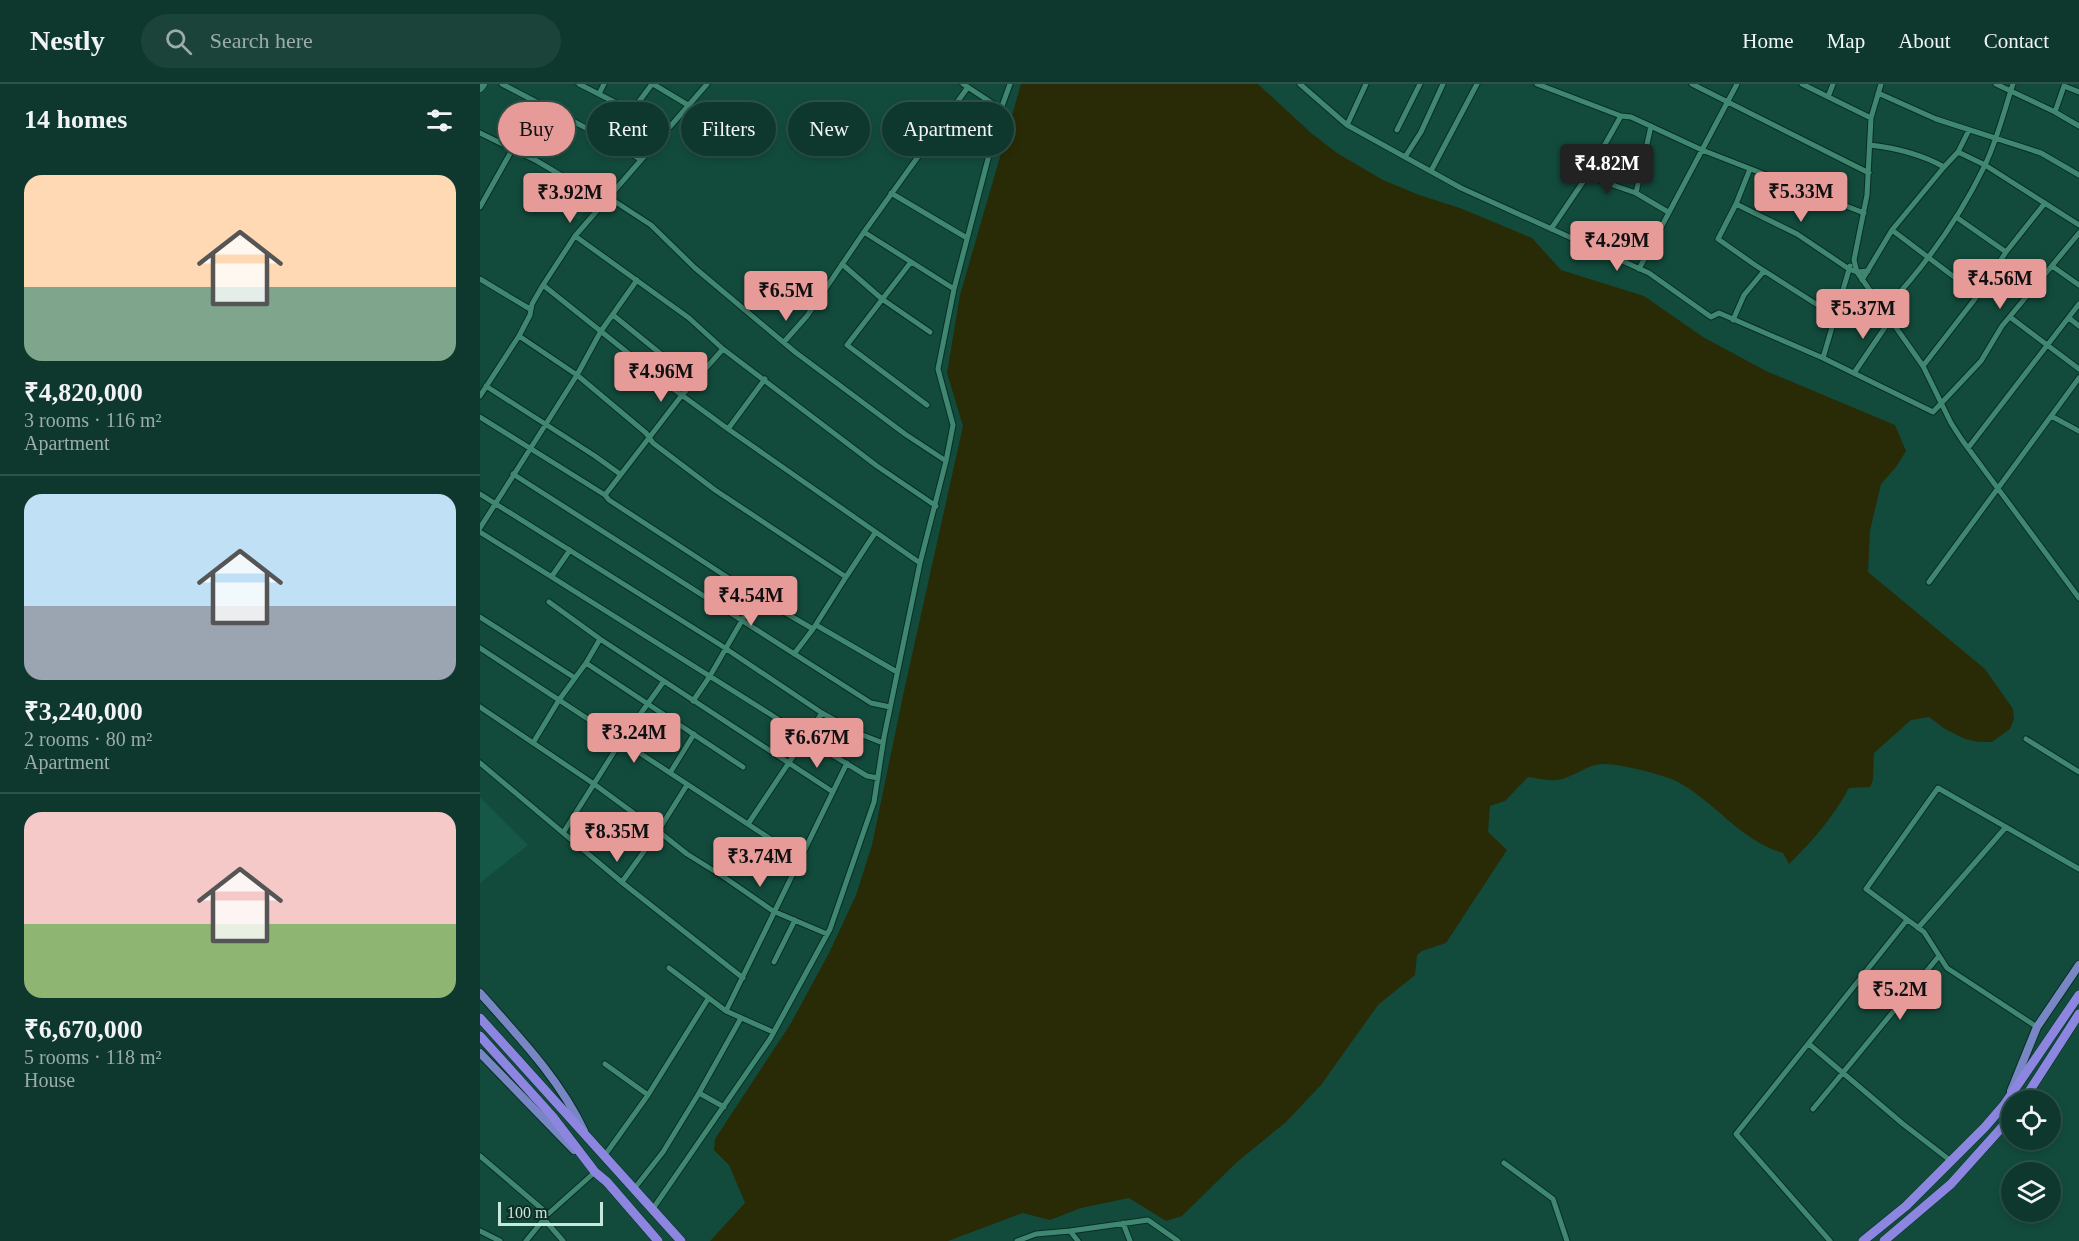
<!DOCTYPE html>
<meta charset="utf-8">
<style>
body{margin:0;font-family:Georgia,serif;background:#1c4339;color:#f1f3f6;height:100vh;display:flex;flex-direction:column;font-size:22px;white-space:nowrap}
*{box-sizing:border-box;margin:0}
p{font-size:20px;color:#9bacaa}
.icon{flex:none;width:33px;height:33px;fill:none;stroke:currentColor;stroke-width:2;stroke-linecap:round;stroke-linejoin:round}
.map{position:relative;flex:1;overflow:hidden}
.sheet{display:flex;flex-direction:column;background:#0e382d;width:480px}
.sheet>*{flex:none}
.hud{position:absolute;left:18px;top:18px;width:570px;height:54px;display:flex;gap:12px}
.controls{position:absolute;left:1521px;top:1006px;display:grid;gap:12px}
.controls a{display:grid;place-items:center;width:60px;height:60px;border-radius:50%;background:#0e382d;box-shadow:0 3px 9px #0003,0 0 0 2px #2e5249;font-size:30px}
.scale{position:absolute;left:18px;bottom:15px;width:105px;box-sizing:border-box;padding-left:6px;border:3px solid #c6e9dc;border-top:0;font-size:16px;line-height:21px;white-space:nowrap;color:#c6e9dc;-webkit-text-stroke:4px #0f2d24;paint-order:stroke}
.price{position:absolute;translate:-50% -51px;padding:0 14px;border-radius:6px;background:#e69b98;color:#111;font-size:20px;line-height:39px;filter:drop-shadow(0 2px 3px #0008)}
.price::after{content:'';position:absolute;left:50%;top:36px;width:18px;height:14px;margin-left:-9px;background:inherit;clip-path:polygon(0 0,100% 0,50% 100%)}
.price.on{background:#222;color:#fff}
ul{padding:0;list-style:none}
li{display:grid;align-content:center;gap:12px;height:318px;padding:0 24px}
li+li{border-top:2px solid #2e5249}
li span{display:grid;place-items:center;height:186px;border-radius:18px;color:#555}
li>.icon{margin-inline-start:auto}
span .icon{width:108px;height:108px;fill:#fffc;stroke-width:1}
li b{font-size:26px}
h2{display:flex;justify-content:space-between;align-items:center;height:72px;padding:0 24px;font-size:26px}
.chip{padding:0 21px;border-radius:27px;background:#0e382d;box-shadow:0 3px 9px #0003,0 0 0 2px #2e5249;font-size:21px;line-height:54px}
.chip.on{background:#e69b98;color:#111}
header{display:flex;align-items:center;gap:36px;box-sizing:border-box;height:84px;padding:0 30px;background:#0e382d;border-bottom:2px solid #2e5249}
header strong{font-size:28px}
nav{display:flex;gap:33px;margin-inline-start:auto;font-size:21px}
.search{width:420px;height:54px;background:#1c4339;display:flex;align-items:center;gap:15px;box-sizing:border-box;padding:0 21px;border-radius:33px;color:#9bacaa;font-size:22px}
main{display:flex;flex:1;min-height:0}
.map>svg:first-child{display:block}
</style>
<header>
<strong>Nestly</strong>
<div class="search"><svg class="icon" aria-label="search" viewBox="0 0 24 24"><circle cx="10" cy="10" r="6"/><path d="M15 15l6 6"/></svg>Search here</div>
<nav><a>Home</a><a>Map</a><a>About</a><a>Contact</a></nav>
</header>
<main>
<section class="sheet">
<h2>14 homes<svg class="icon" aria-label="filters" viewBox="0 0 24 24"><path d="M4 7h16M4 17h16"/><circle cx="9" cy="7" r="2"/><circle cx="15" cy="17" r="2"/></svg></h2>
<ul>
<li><span style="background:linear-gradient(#ffd9b3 60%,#7fa58c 0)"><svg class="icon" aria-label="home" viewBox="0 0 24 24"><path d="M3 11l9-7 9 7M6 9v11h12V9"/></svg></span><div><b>₹4,820,000</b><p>3 rooms · 116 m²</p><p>Apartment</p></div></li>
<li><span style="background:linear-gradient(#bfe0f5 60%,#9aa5b1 0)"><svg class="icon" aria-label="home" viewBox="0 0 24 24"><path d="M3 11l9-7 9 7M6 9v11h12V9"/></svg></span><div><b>₹3,240,000</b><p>2 rooms · 80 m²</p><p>Apartment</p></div></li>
<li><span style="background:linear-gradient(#f6c9c9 60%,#8fb573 0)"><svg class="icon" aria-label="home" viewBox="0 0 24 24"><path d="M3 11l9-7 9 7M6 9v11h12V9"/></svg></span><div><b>₹6,670,000</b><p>5 rooms · 118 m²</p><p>House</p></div></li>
</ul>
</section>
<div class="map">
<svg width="1599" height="1157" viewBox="0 0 1599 1157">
<rect width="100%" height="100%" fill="#124b3c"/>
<path fill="#155847" d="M82,99L111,117L99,136L93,133L100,121L77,106Z
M0,713L48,761L0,799Z"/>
<path fill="#292b06" d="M541,0H778L831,49L857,69L903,96L939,111L980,124L1052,154L1081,186L1164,212L1223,253L1286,287L1415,341L1426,367L1416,383L1401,400L1390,447L1388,488L1505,585L1533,625L1534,635L1530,645L1512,658H1499L1485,655L1465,645L1449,633L1431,636L1394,669L1393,696L1390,703L1369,704C1354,732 1332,758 1309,780L1303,769C1261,757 1236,719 1198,698C1186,691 1137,679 1123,680C1107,680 1092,695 1076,696C1067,697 1057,694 1048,693L1025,717L1010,722L1008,748L1027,766L966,859L942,867L937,871L935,891L898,921L841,1001L806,1038L757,1078L702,1132L686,1137L649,1114L601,1124L570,1136L543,1129L468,1157H230L265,1119L249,1081L234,1066L235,1055L311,939L350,867L376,811L392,761L424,607L483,342L467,289L480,211Z"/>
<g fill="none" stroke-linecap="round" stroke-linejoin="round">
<defs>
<path id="minor" d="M22,0L127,55
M99,0L152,27L172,0
M173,0L208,21
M483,0L521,25L530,0
M820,0L867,41L981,104L1169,189L1231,233L1239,229L1343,274L1453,328L1501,277L1522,242L1599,149
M1057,0L1141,32L1151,33L1222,66L1384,129
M1212,0L1389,89
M1322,0L1391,34
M1401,0L1391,34L1387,111L1374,176L1377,188L1443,282L1471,339L1482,356L1599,514
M1516,0L1575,28L1599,42
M488,3L384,148L474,205L521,25
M1398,9L1456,35L1561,69L1599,91
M119,10L124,0
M1348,13L1353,0
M152,27L127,55L160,75
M1575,28L1584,2L1599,8
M867,41L886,0
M1171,42L1156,109L1188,128
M917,46L940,0
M0,49L57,77L124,117
M1390,61C1416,64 1441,70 1464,83L1478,68L1505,81L1599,141
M1478,68L1489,46
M925,73L941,48L963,0
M1270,85L1256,120L1238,155L1275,181L1355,232
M951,87L997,0
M1107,92L1156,109
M411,109L487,154
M128,113L171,141L215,184L315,268L425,350L466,377
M1256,120L1317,150L1369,185L1377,188L1388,187
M0,123L32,66
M1476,133L1526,168
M1071,145L1107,92L1141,32
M1412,146L1464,83
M95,152L209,234L243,265L397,382L456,422
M431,178L367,261L447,321
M362,180L402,215L450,248
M1572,182L1599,201
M1159,185L1257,0
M0,195L50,225
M1382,196L1412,146L1498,211
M63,201L188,301L248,345L440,479L466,377L473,341L458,285L474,205
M1404,226C1445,182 1478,137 1504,83C1517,57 1524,27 1533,0
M133,231L214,297
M1530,233L1599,285
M1589,234L1599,242
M1253,236L1264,211L1284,187
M39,252L97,291L166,349L173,359L235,406L366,493L395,449
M304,258L327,232L384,148
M1343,274L1370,182
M1443,282L1498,211L1526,168L1565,119
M1374,289L1410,236
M6,302L115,372L140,390
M0,312L39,252L50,231L52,220L63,201L95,152L227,0
M1571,332L1599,347
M0,333L125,411L129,416L276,512L333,545
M248,345L285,295
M1488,364L1599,220
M33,390L391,619L410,623
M0,410L239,560L342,629L380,650L403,659
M125,411L202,311L243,265
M0,444L97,291L121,247L157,196
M0,448L290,630L346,667L387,692L398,694
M72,492L90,466
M1449,498L1599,294
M69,518L120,555
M0,533L95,594
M336,541L417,588
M0,564L321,775
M314,570L333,545L366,493
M106,579L120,555L353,708
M213,617L230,592L276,512
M0,623L114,700L178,747L207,770L244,793L293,827L347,850
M1546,655L1599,688
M53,659L79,616L106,579L263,683
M0,679L144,800L263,894
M190,689L214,650
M268,740L342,629
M83,749L141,657L184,597
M142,798L175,752L207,701
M1438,844L1526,743
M294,878L315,836
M189,884L246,927L293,948
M246,927L367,679
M1557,943L1467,884L1444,848L1386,805L1458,704L1599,785
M1329,960L1423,1040L1471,1077
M125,980L168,1011
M219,1009L261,934
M1333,1025L1459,872
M125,1071L168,1011L228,915
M0,1072L68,1130L46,1157
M1024,1079L1073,1115L1087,1157
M154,1105L183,1068L219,1009L244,1023
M172,1126L290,955L350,845L394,718L404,653L440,479
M68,1130L115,1088
M64,1135L83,1157
M643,1139L650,1157
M0,1147L20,1157
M590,1147L668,1136L698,1157
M537,1157L556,1150L590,1147L598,1157
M1350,1157L1256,1050L1427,836"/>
<path id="secondary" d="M0,4L3,0"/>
<path id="primary" d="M0,909C38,952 79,994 104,1047
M0,969L94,1066
M1531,1007L1557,943L1599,881"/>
<path id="trunk" d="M0,934L201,1157
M0,952L73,1033L115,1088L127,1098L178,1157
M1543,1017L1599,930
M1383,1157L1426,1122L1505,1043L1524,1021L1599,911
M1404,1157L1471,1100L1532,1032"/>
</defs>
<use href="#minor" stroke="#072e24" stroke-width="7"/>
<use href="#secondary" stroke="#072e24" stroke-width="9"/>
<use href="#primary" stroke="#072e24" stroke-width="10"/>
<use href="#trunk" stroke="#072e24" stroke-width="10"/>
<use href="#minor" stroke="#408771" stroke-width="5"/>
<use href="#secondary" stroke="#408771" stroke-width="8"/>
<use href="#primary" stroke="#7986c4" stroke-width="8"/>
<use href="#trunk" stroke="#8c86e0" stroke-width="9"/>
</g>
</svg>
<div class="controls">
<a><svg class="icon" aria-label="locate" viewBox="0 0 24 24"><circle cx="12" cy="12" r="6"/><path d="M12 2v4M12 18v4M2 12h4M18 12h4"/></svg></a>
<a><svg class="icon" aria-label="layers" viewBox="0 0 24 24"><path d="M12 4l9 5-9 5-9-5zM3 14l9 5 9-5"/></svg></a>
</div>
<div class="scale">100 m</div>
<b class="price on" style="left:1127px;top:111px">₹4.82M</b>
<b class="price" style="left:1321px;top:139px">₹5.33M</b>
<b class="price" style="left:90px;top:140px">₹3.92M</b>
<b class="price" style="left:1137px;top:188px">₹4.29M</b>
<b class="price" style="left:1520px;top:226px">₹4.56M</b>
<b class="price" style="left:306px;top:238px">₹6.5M</b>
<b class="price" style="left:1383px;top:256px">₹5.37M</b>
<b class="price" style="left:181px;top:319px">₹4.96M</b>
<b class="price" style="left:271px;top:543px">₹4.54M</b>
<b class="price" style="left:154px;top:680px">₹3.24M</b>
<b class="price" style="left:337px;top:685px">₹6.67M</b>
<b class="price" style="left:137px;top:779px">₹8.35M</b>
<b class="price" style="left:280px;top:804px">₹3.74M</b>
<b class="price" style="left:1420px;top:937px">₹5.2M</b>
<div class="hud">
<a class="chip on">Buy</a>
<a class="chip">Rent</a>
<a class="chip">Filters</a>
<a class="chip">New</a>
<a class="chip">Apartment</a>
</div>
</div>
</main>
